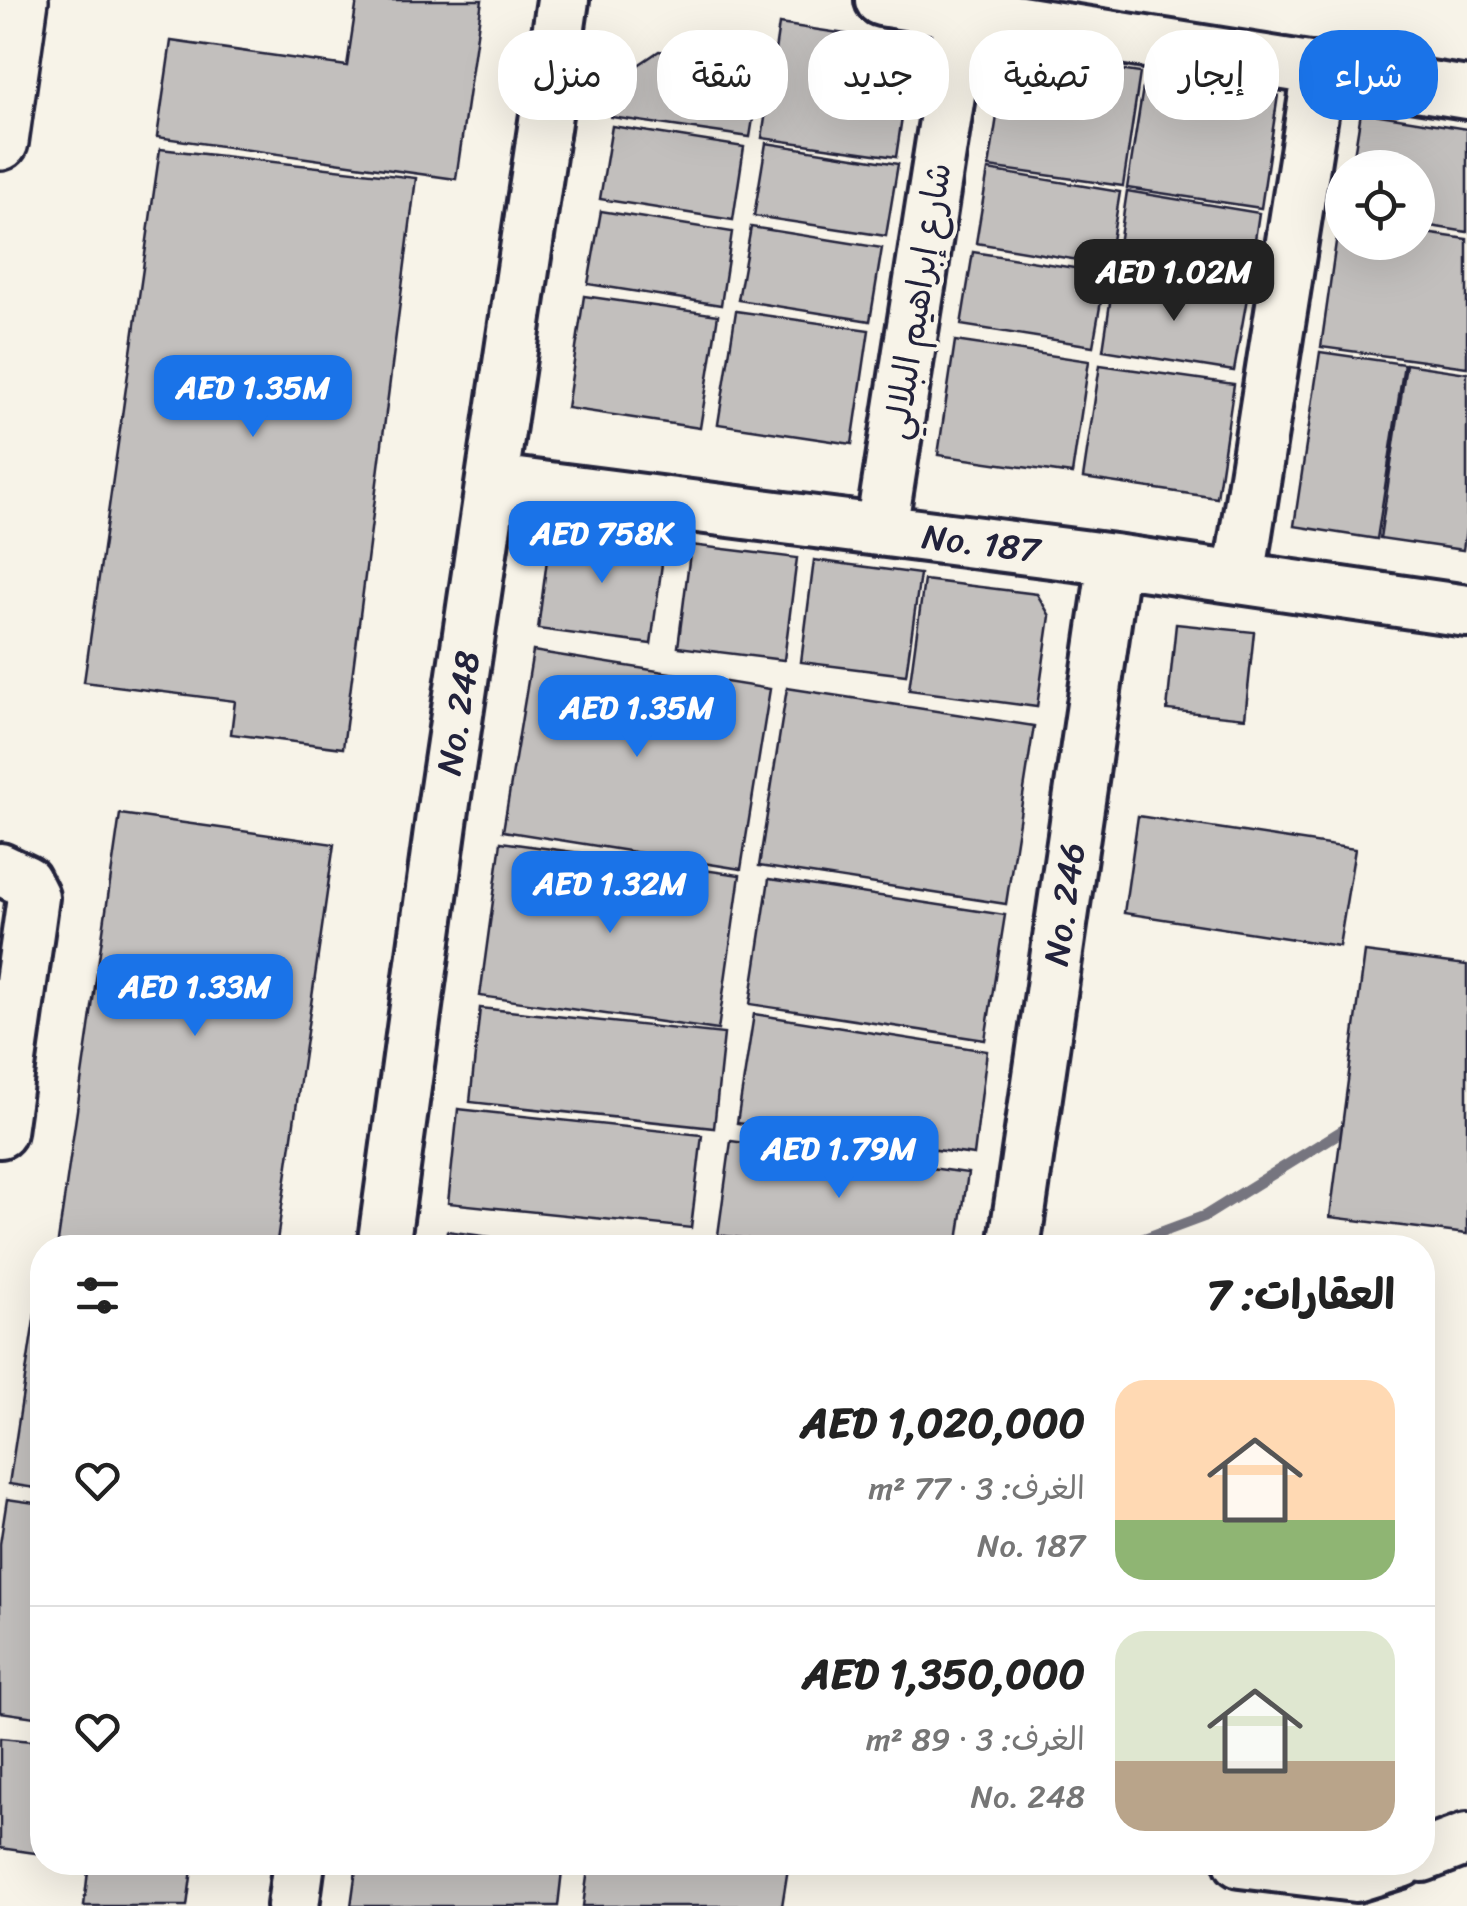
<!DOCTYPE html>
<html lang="ar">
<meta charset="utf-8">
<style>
body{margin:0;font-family:Sriracha,"Playpen Sans Arabic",sans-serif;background:#f6f6f6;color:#222;direction:rtl;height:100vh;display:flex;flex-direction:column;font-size:38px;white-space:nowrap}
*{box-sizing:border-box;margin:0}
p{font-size:32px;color:#767676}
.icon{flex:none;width:55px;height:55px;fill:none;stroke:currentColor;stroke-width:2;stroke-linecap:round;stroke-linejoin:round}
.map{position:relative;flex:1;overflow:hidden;direction:ltr}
.details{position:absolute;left:30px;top:1235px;width:1405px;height:640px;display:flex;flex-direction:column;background:#fff;border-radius:40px;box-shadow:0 10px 40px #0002;direction:rtl}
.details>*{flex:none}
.banner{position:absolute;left:30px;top:30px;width:1408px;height:90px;direction:rtl;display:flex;gap:20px}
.buttons{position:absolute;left:1325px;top:150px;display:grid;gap:20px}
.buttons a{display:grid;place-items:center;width:110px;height:110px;border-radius:50%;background:#fff;box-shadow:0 10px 40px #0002;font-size:50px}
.price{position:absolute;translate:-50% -85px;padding:0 22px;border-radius:20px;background:#1a73e8;color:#fff;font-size:32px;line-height:65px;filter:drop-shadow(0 2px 5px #0008)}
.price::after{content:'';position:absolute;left:50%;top:60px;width:30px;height:22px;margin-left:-15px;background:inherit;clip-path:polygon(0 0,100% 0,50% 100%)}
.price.selected{background:#222;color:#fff}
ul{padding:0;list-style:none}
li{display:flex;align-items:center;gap:30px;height:250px;padding:0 40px}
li+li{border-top:2px solid #e0e0e0}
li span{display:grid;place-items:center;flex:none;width:280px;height:200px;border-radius:30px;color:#555}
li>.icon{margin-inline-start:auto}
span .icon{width:120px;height:120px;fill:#fffc;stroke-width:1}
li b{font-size:42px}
h2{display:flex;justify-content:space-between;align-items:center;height:120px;padding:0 40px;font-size:42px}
.chip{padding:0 35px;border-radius:40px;background:#fff;box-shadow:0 10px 40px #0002;font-size:35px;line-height:90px}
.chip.selected{background:#1a73e8;color:#fff}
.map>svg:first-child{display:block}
</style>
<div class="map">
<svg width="1467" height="1906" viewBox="0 0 1467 1906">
<rect width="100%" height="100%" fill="#f7f3e8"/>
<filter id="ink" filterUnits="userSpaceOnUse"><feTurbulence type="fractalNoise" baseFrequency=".01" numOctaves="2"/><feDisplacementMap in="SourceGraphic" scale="20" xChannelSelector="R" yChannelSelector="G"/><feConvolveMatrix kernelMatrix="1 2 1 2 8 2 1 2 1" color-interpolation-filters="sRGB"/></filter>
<g filter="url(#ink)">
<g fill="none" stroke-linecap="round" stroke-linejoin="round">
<path stroke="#76747f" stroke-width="11" d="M1119,1248L1205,1216L1353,1124"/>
</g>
<path fill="#c2bfbd" stroke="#22223b" stroke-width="2.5" d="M357,0H482L456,179L157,137L171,41L347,66Z
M779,24L913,44L896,157L762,138Z
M659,51L762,64L750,137L611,117L616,80Z
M1007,53L1140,73L1123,186L989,167Z
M1145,75L1278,95L1261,208L1127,188Z
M1361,112L1467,129V232L1418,224V168H1352Z
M612,126L744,147L733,220L600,199Z
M766,143L898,164L886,236L754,216Z
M160,149L416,178L343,748L231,734L235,701L84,682Z
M988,170L1120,192L1108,265L976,243Z
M1127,191L1259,213L1248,286L1116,264Z
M601,211L732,232L721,305L588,284Z
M1339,221H1342V242H1418V232L1467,239V367L1321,347Z
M751,227L882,248L870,321L738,300Z
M973,252L1106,273L1093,346L961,325Z
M1114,276L1247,298L1234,371L1103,350Z
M584,296L718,315L700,428L567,408Z
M736,311L869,330L852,444L718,424Z
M955,341L1089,361L1072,474L938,455Z
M1320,352L1404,364L1377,539L1294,526Z
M1406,364L1467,373V523L1463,550L1380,538Z
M1100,365L1234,384L1217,498L1083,478Z
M562,529L665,542L651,644L538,629L549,544Z
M691,545L797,558L784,660L678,647Z
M814,560L920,574L906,675L801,662Z
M924,580L1037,594L1050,616L1037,707L909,690Z
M1176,624L1254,632L1245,718L1167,710Z
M533,651L770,689L741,869L503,831Z
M787,688L1034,726L1006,904L759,866Z
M120,814L334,844L276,1248H57Z
M1138,816L1355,849L1339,946L1124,913Z
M501,842L740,875L718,1030L480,996Z
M769,879L1005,915L985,1040L750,1004Z
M1365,952L1467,965V1234L1330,1217Z
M480,1008L724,1034L714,1128L470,1102Z
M754,1014L987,1051L974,1155L737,1123Z
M458,1109L702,1135L691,1228L448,1203Z
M731,1141L968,1173L957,1248H813L718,1235Z
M447,1231L569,1248H445Z
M41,1274H42V1489L9,1484Z
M7,1499L42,1504V1718L0,1712V1544Z
M0,1738L42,1742V1854L0,1848Z
M89,1862H193L187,1906H84Z
M357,1862H563L558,1906H351Z
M589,1862H789L782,1906H583Z"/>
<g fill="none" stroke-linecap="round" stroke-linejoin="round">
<defs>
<path id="minor" d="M881,0L1467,93
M494,481L1114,560L1467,611
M881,530L962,12
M1239,578L1319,70
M0,869L25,881L33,897L0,1132
M383,1248L442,816L563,0
M1014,1248L1114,560
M1422,1856L1467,1839
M1240,1862L1356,1876L1401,1862
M293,1906L299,1862"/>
<path id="major" d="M0,142L20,0"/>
</defs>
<use href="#minor" stroke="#22223b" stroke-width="58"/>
<use href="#major" stroke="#22223b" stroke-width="62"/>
<use href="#minor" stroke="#f7f3e8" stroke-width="50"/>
<use href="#major" stroke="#f7f3e8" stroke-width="55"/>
</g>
</g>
<g text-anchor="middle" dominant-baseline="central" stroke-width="8" stroke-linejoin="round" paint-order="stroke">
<g font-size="35" fill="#22223b" stroke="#f7f3e8">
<text transform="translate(917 301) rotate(-81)">شارع إبراهيم البلالي</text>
<text transform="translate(981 543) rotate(7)">No. 187</text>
<text transform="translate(458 713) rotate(-81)">No. 248</text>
<text transform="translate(1064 904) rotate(-82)">No. 246</text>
</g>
</g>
</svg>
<div class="buttons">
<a><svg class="icon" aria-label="locate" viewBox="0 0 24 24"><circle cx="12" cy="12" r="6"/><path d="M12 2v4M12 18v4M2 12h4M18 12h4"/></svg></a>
</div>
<b class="price selected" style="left:1174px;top:324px">AED 1.02M</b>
<b class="price" style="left:253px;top:440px">AED 1.35M</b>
<b class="price" style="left:602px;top:586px">AED 758K</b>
<b class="price" style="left:637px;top:760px">AED 1.35M</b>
<b class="price" style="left:610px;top:936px">AED 1.32M</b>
<b class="price" style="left:195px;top:1039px">AED 1.33M</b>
<b class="price" style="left:839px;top:1201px">AED 1.79M</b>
<div class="banner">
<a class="chip selected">شراء</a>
<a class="chip">إيجار</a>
<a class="chip">تصفية</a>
<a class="chip">جديد</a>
<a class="chip">شقة</a>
<a class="chip">منزل</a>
</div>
<section class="details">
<h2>العقارات: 7<svg class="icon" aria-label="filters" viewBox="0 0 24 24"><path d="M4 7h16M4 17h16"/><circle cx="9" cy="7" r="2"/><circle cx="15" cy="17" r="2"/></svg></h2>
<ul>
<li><span style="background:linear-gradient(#ffd9b3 70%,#8fb573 0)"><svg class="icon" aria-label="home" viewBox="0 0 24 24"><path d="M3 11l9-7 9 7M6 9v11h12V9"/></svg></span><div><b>AED 1,020,000</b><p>الغرف: 3 · 77 m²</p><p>No. 187</p></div><svg class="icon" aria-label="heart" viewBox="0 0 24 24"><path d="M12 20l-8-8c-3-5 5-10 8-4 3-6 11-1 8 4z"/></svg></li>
<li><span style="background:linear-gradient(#dfe7d0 65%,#b9a48a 0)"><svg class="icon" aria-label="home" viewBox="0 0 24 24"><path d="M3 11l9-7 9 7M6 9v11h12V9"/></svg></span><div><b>AED 1,350,000</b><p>الغرف: 3 · 89 m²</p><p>No. 248</p></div><svg class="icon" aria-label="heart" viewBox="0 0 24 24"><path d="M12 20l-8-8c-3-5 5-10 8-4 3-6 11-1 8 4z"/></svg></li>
</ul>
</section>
</div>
